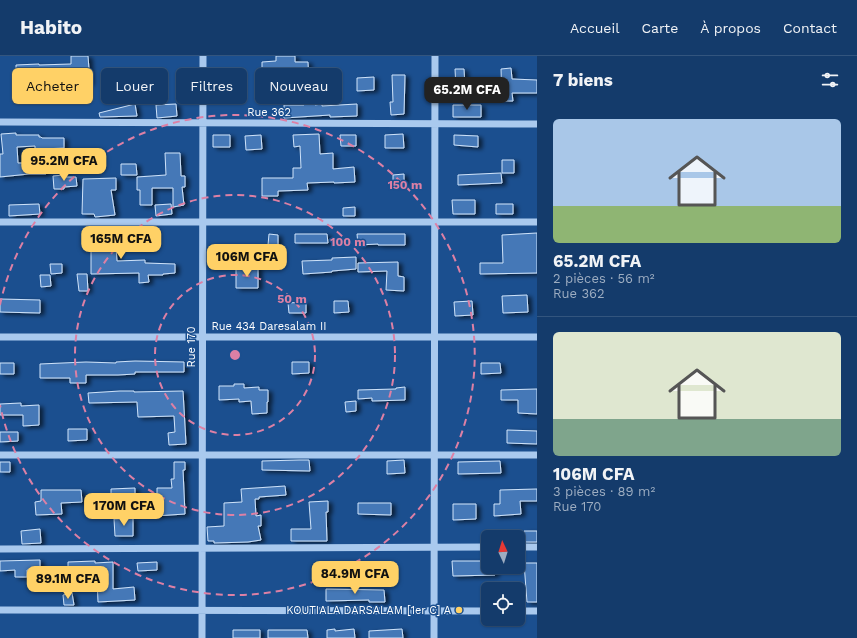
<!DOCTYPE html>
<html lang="fr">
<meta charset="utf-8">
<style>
body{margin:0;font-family:"Work Sans",sans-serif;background:#214673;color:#f1f3f6;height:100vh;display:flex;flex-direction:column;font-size:15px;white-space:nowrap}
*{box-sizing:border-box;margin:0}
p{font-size:13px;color:#9dadc1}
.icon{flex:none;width:22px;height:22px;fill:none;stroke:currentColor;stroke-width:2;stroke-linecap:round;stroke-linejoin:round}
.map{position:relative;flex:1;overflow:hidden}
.panel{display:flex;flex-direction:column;background:#143b6b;width:320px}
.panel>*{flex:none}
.hud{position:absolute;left:12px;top:12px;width:380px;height:36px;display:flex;gap:8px}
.needle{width:26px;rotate:356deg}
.tools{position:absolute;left:481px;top:474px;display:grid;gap:8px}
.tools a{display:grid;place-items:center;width:44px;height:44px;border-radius:6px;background:#143b6b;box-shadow:0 1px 3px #0004,0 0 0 1px #33557e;font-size:20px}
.price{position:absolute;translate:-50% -34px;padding:0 9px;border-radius:8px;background:#ffd166;color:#111;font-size:13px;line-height:26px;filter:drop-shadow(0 1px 2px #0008)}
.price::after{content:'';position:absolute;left:50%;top:24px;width:12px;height:9px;margin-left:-6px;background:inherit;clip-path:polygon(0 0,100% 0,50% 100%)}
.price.on{background:#222;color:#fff}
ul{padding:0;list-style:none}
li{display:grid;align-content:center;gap:8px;height:212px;padding:0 16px}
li+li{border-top:1px solid #33557e}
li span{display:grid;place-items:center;height:124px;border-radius:6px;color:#555}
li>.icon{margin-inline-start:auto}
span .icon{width:72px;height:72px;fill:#fffc;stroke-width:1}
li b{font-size:17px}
h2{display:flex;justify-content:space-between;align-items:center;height:48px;padding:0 16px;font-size:17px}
.tag{padding:0 14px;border-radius:6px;background:#143b6b;box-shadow:0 1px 3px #0004,0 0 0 1px #33557e;font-size:14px;line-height:36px}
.tag.on{background:#ffd166;color:#111}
header{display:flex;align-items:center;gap:24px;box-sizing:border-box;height:56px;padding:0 20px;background:#143b6b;border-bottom:1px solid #33557e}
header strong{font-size:19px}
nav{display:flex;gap:22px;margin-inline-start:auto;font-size:14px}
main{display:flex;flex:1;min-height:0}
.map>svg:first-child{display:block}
</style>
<header>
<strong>Habito</strong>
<nav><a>Accueil</a><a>Carte</a><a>À propos</a><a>Contact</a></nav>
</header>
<main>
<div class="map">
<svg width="537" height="582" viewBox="0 0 537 582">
<defs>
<filter id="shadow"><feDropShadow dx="4" dy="2" stdDeviation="2" flood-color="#0009"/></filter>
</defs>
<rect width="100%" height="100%" fill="#1b4f8f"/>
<path fill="#4478b7" stroke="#cfe3fa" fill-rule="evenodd" filter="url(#shadow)" d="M71,0H88L90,27L79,28V19L56,21L59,26L39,27V31L27,32L26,19H16V9L39,8V9L71,8Z
M276,0H295V6H308L309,32H313L315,49L322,48V50L357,48V60L330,61V59L284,62V49H304L301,19H285V36H262V6L276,5Z
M511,12L512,23L537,24V37H512L513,45H502L501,13Z
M455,13H464L465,31L456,32Z
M159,14L160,27L145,28V31L117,32L118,38L107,39V22L136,21L135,16Z
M392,19H405L404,58L391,59L390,46H393Z
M374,21V34L357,35V22Z
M135,48L137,60L100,61L99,57Z
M176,48L177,60L157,62L156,49Z
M453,49H481V61H453Z
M16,77V79H39V81H41L42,82H64V92L43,93L46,118H29L0,121V98H3L1,78ZM35,90L36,107H18L17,91Z
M319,78L320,98L333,97V113L354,111L355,126L334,127V126L307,127L308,134L278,135V140H262V122H293V112H301L300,90L294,91L293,79Z
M403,78L404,92H385V79Z
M213,79H230V91H213Z
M261,79L262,93L246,94L245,80Z
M340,79H356V90H341Z
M454,79L478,80V91L454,89Z
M165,97H180L181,120H185V131H182L184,149L173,151V132H152V149H140V134H137V121L166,119Z
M502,104H514V117H502Z
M121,108H136L137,119H121Z
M501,117L502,127L458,129V119Z
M404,118V127L393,128V119Z
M64,119V121H76L77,130L64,131V133H54L53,120Z
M116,122V134H111L115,159L95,161L94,158H82L83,123Z
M452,144H475V158H453Z
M39,148L40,158L9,160V149Z
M171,148L172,158L156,160L155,149Z
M496,148H513V158H496Z
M355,151V160H343V152Z
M537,177V217L480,218V207H503L502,179Z
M115,178L117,205L145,204V207L175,208V217L163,218V219H148L149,226L139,227V217L91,218V194H90L89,179Z
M269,178L278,179V189H268Z
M295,178H327L328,187H295Z
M357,178H405V189H378V188L358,189Z
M356,201V213L332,215V216L303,218L302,205L332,204V202Z
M398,206V220L404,221V235L386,234L387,215L358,216V207Z
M50,208H62V217L51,218Z
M258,211V232H236V212Z
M77,218H87L88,235H79Z
M40,219H50L51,230L41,231Z
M527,239L528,256L503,257L502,240Z
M0,243L40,244V257L0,256Z
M334,245H348L349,256L334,257Z
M472,245L473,259L455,260L454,246Z
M306,246V257H289L288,247Z
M135,305L184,306V316H135V318L118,319H86V327H70V322H40V308L86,306L116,307V306Z
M292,306H309V317L292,318Z
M0,307H14V318H0Z
M481,307H500L501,317L481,318Z
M234,328H244V332L259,331V334H268V346H267V357L252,358L251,345L239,346V343L219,344V330H234Z
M405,331V344L372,345V342L358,343V334L396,333V332Z
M537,333V358L518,357V344H501V334Z
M120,335H134V336L183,335L186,388L169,389L168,377L175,376L174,360L138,361L137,346L89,347L88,337Z
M356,345V355L346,356L345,346Z
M21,347V350L39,349V369L23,370V359H0V348Z
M68,373H87V384L68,385Z
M507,374L537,375V388L507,387Z
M0,376H18V385L0,386Z
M299,404H309L310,415L262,414V405Z
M404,404L405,417L387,418V405Z
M500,405L501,417L458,418V406Z
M0,406H10V416H0Z
M174,406H185V414H183L185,458L155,460V449H157V432H172L171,423H174Z
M285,430L286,439L259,441V443H255L256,460L261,459V470H258L261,484L248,486L214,487V485H208L207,471L224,470V447L242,446L241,433Z
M135,432V445L111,446V433Z
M537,433V445H520L521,458L494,460V448H500V434Z
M41,434H81L82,446L61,447L62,458L36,459L35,446L41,445Z
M328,445V456H326L327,485H291V473H311L309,446Z
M358,447H391V459L358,458Z
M453,448H476V463L453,464Z
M133,462V480H115L114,463Z
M40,473L41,487L22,488L21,475Z
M524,475H537V486H525Z
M40,504V514H27V521H15V514L0,515V505Z
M95,505V507L113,506V533L134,531L135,544L98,546L97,522H91V516L77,517V514H68V506Z
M452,505H488V511H495V519L453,520Z
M157,506V514L138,515L137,507Z
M524,507H537V546H527Z
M326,533L384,534L385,546H369V544L326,545Z
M72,537L74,549H64L63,539Z
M335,573V575L354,573L355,582H327V574Z
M402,573L403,582H369V575Z
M233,574H260V582H233Z
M268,574H307L308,582H268Z"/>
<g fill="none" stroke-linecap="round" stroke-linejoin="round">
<path stroke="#a9c9ee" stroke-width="7" d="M0,66L537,68
M0,166H537
M0,281H537
M0,399H537
M518,491H537
M0,493L488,491
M0,554L488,555
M518,555H537
M202,582L203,0
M434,582L435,0"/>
</g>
<g fill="none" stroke="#dd80a5" stroke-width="2" stroke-dasharray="7 5">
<circle cx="235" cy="299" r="80"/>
<circle cx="235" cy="299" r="160"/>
<path d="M0 249A240 240 0 1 1 0 349"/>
</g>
<circle fill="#ffd166" stroke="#1b4f8f" stroke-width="1.5" cx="459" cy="554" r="4"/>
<g text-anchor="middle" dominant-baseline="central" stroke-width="3" stroke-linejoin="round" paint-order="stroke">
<g font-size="11" fill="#fff" stroke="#1b4f8f">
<text x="269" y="56">Rue 362</text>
<text x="269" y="270">Rue 434 Daresalam II</text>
<text transform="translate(191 291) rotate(-90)">Rue 170</text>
</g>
<g font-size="11" fill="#fff" stroke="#1b4f8f" text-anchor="end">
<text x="451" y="554">KOUTIALA DARSALAM [1er C] A</text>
</g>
</g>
<circle cx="235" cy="299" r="6" fill="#dd80a5" stroke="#1b4f8f" stroke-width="2"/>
<g font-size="12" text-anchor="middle" font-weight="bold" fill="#dd80a5" stroke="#1b4f8f" stroke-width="3" stroke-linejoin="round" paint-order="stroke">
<text x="405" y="133">150 m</text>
<text x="348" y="190">100 m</text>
<text x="292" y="247">50 m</text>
</g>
</svg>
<div class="tools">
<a><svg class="needle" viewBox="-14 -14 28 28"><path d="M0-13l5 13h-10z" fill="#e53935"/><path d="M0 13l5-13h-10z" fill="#9dadc1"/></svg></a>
<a><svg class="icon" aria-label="locate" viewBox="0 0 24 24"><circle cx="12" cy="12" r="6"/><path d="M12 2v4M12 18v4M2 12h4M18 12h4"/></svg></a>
</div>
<b class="price on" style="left:467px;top:55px">65.2M CFA</b>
<b class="price" style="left:64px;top:126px">95.2M CFA</b>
<b class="price" style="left:121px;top:204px">165M CFA</b>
<b class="price" style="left:247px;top:222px">106M CFA</b>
<b class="price" style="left:124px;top:471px">170M CFA</b>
<b class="price" style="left:355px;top:539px">84.9M CFA</b>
<b class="price" style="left:68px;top:544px">89.1M CFA</b>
<div class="hud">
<a class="tag on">Acheter</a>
<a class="tag">Louer</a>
<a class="tag">Filtres</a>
<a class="tag">Nouveau</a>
</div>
</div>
<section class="panel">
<h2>7 biens<svg class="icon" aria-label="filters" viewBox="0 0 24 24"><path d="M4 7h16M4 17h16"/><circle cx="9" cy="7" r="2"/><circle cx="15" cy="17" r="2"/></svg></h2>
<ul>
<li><span style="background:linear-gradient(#a9c7e8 70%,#8fb573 0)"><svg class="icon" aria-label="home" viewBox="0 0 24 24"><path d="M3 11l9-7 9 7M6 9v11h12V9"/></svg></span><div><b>65.2M CFA</b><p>2 pièces · 56 m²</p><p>Rue 362</p></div></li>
<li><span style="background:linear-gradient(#dfe7d0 70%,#7fa58c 0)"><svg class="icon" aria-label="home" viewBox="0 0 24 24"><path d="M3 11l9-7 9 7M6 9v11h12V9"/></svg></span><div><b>106M CFA</b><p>3 pièces · 89 m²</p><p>Rue 170</p></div></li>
</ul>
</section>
</main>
